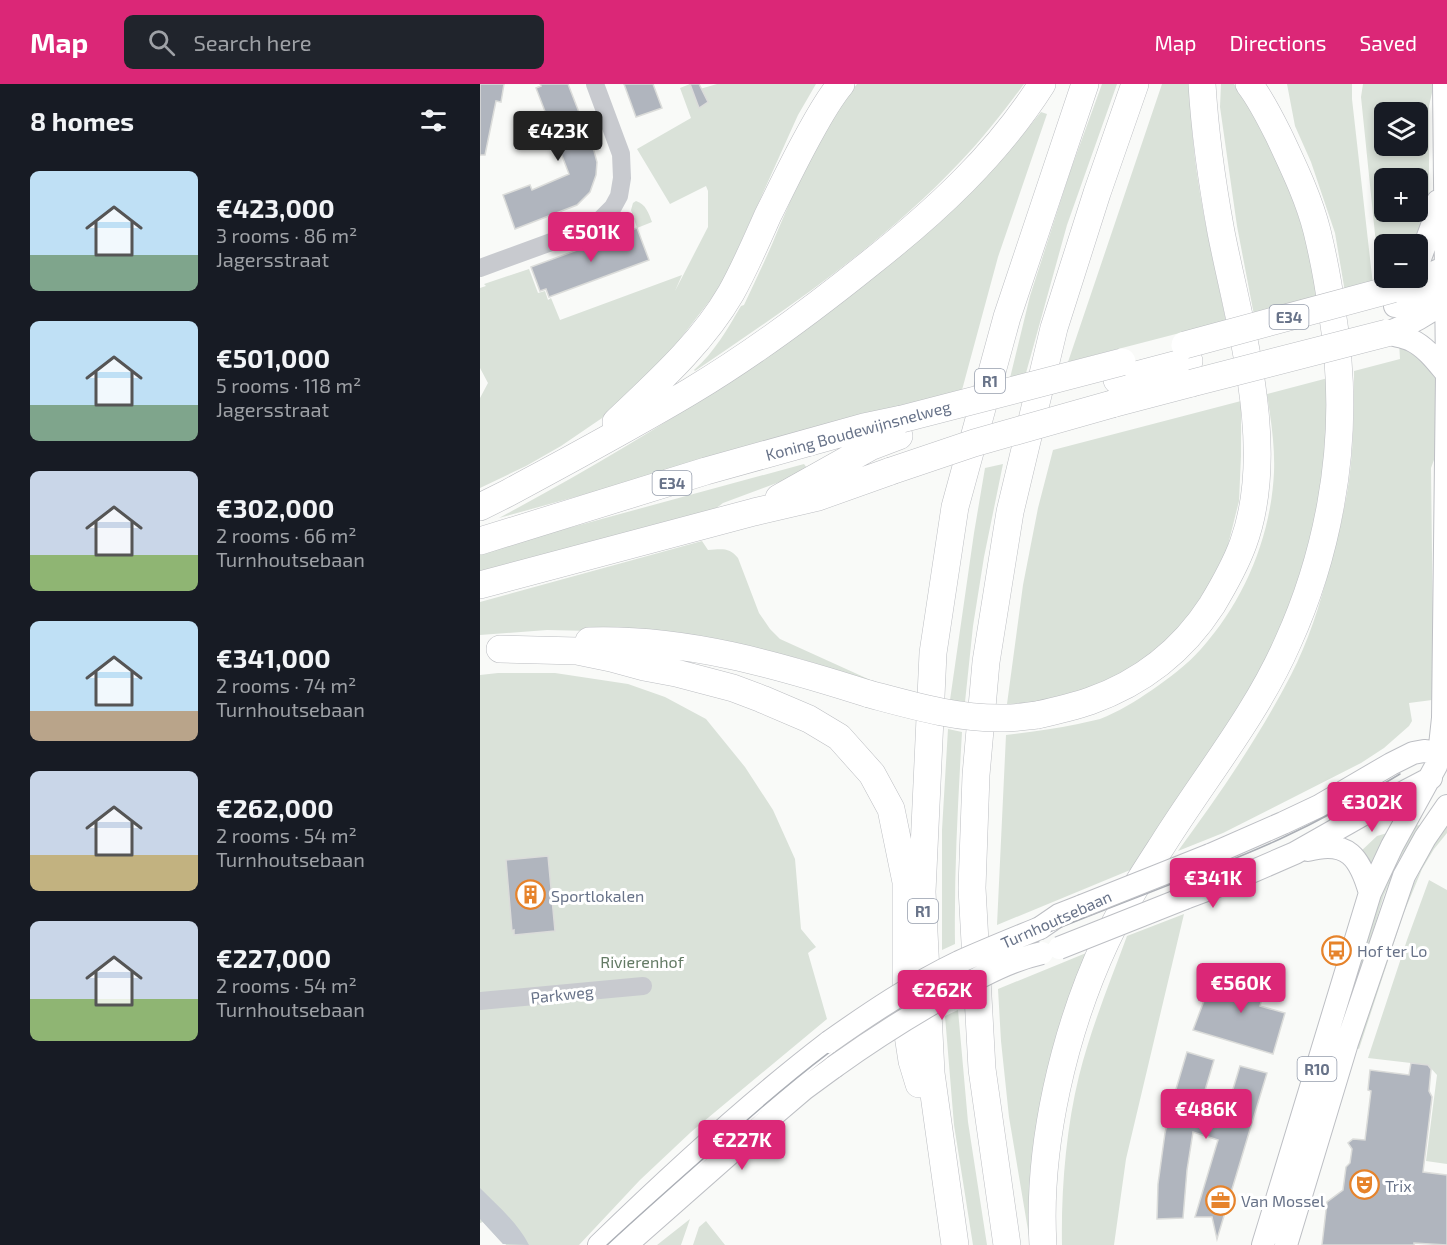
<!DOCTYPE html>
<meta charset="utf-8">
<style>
body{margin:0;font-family:"Exo 2",sans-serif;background:#20242c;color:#f1f3f6;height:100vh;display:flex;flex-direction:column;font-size:22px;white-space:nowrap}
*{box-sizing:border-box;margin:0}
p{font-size:20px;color:#9ea1a6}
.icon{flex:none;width:33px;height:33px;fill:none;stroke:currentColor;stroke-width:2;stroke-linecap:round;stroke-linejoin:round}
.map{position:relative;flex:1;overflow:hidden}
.sheet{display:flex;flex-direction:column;background:#171b24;width:480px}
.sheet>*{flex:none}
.controls{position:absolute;left:894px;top:18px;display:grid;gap:12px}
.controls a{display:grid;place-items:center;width:54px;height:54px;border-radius:9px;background:#171b24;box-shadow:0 3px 9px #0003;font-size:30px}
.price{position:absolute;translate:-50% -51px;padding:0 14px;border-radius:6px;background:#db2777;color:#fff;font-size:20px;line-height:39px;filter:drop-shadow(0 2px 3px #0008)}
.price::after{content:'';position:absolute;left:50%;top:36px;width:18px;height:14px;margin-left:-9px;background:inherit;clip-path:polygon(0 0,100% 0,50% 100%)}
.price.selected{background:#222;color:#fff}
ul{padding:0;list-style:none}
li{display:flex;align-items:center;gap:18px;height:150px;padding:0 30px}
li span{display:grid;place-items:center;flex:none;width:168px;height:120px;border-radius:9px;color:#555}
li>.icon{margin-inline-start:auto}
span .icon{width:72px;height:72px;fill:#fffc;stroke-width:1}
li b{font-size:26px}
h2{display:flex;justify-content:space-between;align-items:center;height:72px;padding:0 30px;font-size:26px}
header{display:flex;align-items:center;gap:36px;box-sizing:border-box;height:84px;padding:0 30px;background:#db2777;color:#fff}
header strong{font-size:28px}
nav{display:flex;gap:33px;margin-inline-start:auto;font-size:21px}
.search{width:420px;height:54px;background:#20242c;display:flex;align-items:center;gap:15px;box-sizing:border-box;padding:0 21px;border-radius:9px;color:#9ea1a6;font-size:22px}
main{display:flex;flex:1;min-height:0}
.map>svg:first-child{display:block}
</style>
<header>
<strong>Map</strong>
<div class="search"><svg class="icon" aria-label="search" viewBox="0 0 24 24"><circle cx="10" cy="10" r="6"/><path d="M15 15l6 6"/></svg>Search here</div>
<nav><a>Map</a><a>Directions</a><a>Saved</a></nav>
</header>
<main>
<section class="sheet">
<h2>8 homes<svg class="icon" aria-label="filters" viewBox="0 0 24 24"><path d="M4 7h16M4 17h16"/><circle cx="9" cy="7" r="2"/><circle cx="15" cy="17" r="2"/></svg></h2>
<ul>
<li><span style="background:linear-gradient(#bfe0f5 70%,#7fa58c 0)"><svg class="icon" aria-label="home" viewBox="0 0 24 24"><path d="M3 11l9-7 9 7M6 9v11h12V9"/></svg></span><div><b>€423,000</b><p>3 rooms · 86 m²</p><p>Jagersstraat</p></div></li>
<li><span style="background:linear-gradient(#bfe0f5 70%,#7fa58c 0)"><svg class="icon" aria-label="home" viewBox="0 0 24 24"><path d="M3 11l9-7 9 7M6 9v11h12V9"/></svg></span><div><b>€501,000</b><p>5 rooms · 118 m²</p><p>Jagersstraat</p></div></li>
<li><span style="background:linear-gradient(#c9d6e8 70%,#8fb573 0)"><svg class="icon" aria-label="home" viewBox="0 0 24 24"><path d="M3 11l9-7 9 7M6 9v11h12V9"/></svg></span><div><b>€302,000</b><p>2 rooms · 66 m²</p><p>Turnhoutsebaan</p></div></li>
<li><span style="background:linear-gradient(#bfe0f5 75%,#b9a48a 0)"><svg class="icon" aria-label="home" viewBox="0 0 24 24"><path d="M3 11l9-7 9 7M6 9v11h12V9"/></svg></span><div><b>€341,000</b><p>2 rooms · 74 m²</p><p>Turnhoutsebaan</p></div></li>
<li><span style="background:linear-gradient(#c9d6e8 70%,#c2b280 0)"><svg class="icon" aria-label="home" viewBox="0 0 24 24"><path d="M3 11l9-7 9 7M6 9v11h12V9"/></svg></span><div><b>€262,000</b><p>2 rooms · 54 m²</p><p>Turnhoutsebaan</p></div></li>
<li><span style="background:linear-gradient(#c9d6e8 65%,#8fb573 0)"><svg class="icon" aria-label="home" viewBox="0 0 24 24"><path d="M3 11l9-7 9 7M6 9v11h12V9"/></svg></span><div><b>€227,000</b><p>2 rooms · 54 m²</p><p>Turnhoutsebaan</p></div></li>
</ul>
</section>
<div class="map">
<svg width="967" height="1161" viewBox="0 0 967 1161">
<rect width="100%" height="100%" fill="#f9faf8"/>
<path fill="#dae2d9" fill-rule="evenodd" d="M210,0L213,7L237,0H336L318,31L246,191L234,211L194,263L125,332L81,362L46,382L0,404V314L8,299L0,284V204L6,202L4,200L49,185L58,209L65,207L68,216L71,214L80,236L202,191L195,207L228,143V107L226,102L190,120L157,65L211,34L200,4Z
M377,0H544C524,27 504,53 480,78C403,160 308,224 215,287L214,286C234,269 248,244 261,222L264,221C274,200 284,179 293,158C316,104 339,46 377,0Z
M622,0H637L587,141L546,289L530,294L550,212L590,88Z
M682,0H711C709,80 730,159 746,237L588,278Z
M741,0H754L772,22L803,86L826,155L840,215L774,231L757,142L740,23Z
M807,0H872V15L893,201L865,208L855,149L831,78L815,42Z
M883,0H954L949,22V124L936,160H904V194L900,199L881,13ZM904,28H938V62H904ZM904,94H938V128H904Z
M561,28L567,30L518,173L482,306L19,434C101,390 179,344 257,292C308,259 357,223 404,185C432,162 461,139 486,113C513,87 538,57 561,28Z
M156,117C166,120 169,130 172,138L157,144L151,126L153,119Z
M919,258L956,286L958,365L951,384L953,558L952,616L929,619L932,637L929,642L904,664L881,679L743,749L698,767C739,711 779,653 811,591C828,558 840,521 849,485C857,456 865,426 869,396C874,360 874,324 874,287L920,275Z
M848,294C848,337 846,381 838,423C827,479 804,537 780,589L655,784L517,841L526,651C550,648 574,645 598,640C605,638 613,637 620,635C638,628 656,617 672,606C689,594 707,581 721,565C764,517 791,453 794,388C795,362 791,336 787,310Z
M761,317V372L759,417L747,465L726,506L705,539L665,575L637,593L567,619L527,620L543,501L558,424L573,366Z
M324,380L327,384L321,390L243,419L230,429L0,489V468Z
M523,380L504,473L493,542L485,618L470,616L494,449L505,384Z
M222,457L228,466C241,465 250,463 258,474L279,529L290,545L300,555L397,599L321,575L250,559L157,548L67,546L0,551V518Z
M18,589H75L148,600L185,613L226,635L265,683L293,726L315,775L321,845L336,863L328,869L347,935L211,1048L160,1096L99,1161H26L25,1159L23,1160L3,1138L0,1139V591Z
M468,645L482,648C478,718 474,789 475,860L462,866V746Z
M940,741L918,778L904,811L797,1161H792L900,810L933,742Z
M967,741V749L954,765L942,785L923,831L879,965L874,963L931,805L952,764Z
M911,748L892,786L879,769L897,752Z
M949,796L967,806V1080L946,1077L957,991L948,981L888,974L927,856Z
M704,830L646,1075L634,1161H582C581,1106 586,1045 599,992C611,944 630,898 647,852Z
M611,867L559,1048L549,1152L529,1033L521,957L518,905Z
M478,926L488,1038L507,1161H493L474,1041L465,932Z
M210,1135L201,1161H177Z
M226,1137L245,1161H213L219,1143Z"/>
<path fill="#c5cad1" d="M0,1104C17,1121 38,1139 49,1161L23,1160L0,1135Z"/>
<path fill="#b0b5be" stroke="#dbdcda" stroke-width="1.5" d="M0,0H24L21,18L16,17L5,71H0Z
M60,0H88L114,67L117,78L116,91L110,108L97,121L35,145L23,111L50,101L52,106L89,90L56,4L61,2Z
M144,0H173L182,24L156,33Z
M210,0H219L228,18L219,24Z
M157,144L169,176L69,213L66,205L60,207L51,183Z
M68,772L75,847L34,851V846L32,847L26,776Z
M750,885L787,897L780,922L805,929L793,970L713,946L728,906L742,910Z
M707,968L734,976L718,1030L743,1038L760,982L787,989L737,1155L732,1133H715L738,1056L713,1048L707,1086L703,1134L677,1135L678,1100L685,1049L691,1022Z
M931,979L948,981L951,985L949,1007L952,1013L943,1088L967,1091V1161L934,1159V1161H842L847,1118L863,1106L866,1083L870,1079L872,1065L868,1059L873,1055L885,1056L891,1007L888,1006L890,986L929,991Z"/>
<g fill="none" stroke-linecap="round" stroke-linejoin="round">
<defs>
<path id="major" d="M938,180L954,136L958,117
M918,204L966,183
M915,222L941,213L967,200
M907,249C915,252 923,252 931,256C946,263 957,278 967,290
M907,249C932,239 946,232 967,215
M828,766C868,755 880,774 890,809
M730,771L803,739L839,722L911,680L933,669L944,667L953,668L959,671
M705,814L748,798L815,769L905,718L951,694
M560,844L579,831L602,822
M119,1161C192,1090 268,1020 349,958
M146,1161L297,1028L324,1005L354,983
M783,1161L890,809L912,762L956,682L959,671L963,634L967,290L964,0
M806,1161L867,959L924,792L945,754L967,722"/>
<path id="highway" d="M637,296L709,277
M632,320L712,299
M136,338C178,298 222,259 251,209C265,184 276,158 288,131C300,107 312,82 325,58C336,38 346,18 361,0
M299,414L390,363L419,352
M0,423L28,409C89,376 151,343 211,307C273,270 333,225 389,180C455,128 517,71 562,0
M0,457L226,387L384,343L422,335
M0,501L274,428L338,413L411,387
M109,557C205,554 298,581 389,610
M20,565L97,567L131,574L164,583L196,589L253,604L282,615L329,635L359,653L392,690L411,725L426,798V938L432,977L439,1000
M557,631C575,627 593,623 610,617C661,599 703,566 732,521C744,501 755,482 763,460C798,365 760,244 741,148C732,99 725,50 722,0
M475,1161L451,989L442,808L453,569L475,423L527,233L605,0
M527,1161L502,985L492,804L496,691L506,578L530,428L574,244L617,109L655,0
M563,1161C557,1062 584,947 626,857C642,823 663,791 683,760C725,693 776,631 808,558C847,472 866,372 858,277C857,258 854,240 851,221C848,197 843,172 837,147C829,115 814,84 800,54C791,36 782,17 769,0"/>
</defs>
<use href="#major" stroke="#bdbfc4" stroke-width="24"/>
<use href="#highway" stroke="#bcbec2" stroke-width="28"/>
<path stroke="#c8cacf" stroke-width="18" d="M0,184L104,146L116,140L133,123L139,112L142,94L141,70L115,0
M0,917L163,902"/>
<use href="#major" stroke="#fff" stroke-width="22"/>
<use href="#highway" stroke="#fff" stroke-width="27"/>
<path stroke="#aaaeb5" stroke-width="1.5" d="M127,1161C167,1124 208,1088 249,1052C313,995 379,940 456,900C566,842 687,806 800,755C841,736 881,714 920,690"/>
<defs>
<path id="major-bridge" d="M602,822L730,771
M579,864L705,814
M349,958C390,929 433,900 479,878C506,866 533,855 560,844
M354,983C393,955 434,929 476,906C503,891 531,876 562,869"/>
<path id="highway-bridge" d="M705,261L913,205
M712,299L907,249
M422,335L642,278
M411,387L494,359L632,320
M389,610C434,622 478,635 525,634C536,634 547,632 557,631"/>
</defs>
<use href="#major-bridge" stroke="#bdbfc4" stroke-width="24" stroke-linecap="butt"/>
<use href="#highway-bridge" stroke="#bcbec2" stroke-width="28" stroke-linecap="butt"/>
<use href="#major-bridge" stroke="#fff" stroke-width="22"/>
<use href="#highway-bridge" stroke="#fff" stroke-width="27"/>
</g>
<defs>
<symbol id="building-ring" viewBox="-11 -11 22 22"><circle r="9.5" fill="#fff" stroke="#e6832b" stroke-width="1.5"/><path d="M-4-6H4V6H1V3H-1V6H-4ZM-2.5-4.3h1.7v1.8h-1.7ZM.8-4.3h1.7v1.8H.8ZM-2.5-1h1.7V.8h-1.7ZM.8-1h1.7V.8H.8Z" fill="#e6832b"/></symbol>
<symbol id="bus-ring" viewBox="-11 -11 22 22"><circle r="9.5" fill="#fff" stroke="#e6832b" stroke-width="1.5"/><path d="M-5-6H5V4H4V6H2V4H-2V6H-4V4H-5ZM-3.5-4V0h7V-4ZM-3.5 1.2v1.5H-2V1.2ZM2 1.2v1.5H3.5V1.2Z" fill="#e6832b"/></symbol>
<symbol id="theatre-ring" viewBox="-11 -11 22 22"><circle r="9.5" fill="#fff" stroke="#e6832b" stroke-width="1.5"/><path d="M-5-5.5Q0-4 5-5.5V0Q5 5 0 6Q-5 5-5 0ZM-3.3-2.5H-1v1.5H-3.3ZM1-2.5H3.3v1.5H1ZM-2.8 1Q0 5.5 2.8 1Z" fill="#e6832b"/></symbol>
<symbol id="office-ring" viewBox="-11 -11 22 22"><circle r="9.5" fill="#fff" stroke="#e6832b" stroke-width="1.5"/><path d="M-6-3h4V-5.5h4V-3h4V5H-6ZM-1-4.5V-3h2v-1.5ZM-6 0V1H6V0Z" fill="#e6832b"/></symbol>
</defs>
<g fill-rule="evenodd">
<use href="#building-ring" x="34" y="794" width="33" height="33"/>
<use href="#bus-ring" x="840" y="850" width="33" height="33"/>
<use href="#theatre-ring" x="868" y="1084" width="33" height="33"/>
<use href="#office-ring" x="724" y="1100" width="33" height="33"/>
</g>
<g text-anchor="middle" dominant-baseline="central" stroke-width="6" stroke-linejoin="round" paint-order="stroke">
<g fill="#fff" stroke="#959dac" stroke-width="1.5">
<rect x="789.5" y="221" width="39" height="24" rx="4.5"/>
<rect x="495" y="285" width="30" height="24" rx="4.5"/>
<rect x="172.5" y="387" width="39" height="24" rx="4.5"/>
<rect x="428" y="815" width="30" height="24" rx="4.5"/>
<rect x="817.5" y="973" width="39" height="24" rx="4.5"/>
</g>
<g font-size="15" font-weight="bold" fill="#687389">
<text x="809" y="233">E34</text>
<text x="510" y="297">R1</text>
<text x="192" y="399">E34</text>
<text x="443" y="827">R1</text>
<text x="837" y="985">R10</text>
</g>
<g font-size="16" fill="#687389" stroke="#fff">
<text transform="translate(378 346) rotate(-15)">Koning Boudewijnsnelweg</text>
<text transform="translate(576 835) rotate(-24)">Turnhoutsebaan</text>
<text transform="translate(82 910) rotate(-6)">Parkweg</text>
</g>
<g font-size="16" fill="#687389" stroke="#fff" text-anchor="start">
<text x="71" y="811">Sportlokalen</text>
<text x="877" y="866">Hof ter Lo</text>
<text x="905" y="1101">Trix</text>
<text x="761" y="1116">Van Mossel</text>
</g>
<g font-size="16" fill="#637a64" stroke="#fff">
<text x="162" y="877">Rivierenhof</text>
</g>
</g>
</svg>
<div class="controls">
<a><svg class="icon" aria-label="layers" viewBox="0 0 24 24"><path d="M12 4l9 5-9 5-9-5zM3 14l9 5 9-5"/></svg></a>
<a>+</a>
<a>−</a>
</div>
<b class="price selected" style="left:78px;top:78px">€423K</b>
<b class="price" style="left:111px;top:179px">€501K</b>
<b class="price" style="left:892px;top:749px">€302K</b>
<b class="price" style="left:733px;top:825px">€341K</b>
<b class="price" style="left:761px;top:930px">€560K</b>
<b class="price" style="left:462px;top:937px">€262K</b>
<b class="price" style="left:726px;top:1056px">€486K</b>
<b class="price" style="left:262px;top:1087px">€227K</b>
</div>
</main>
